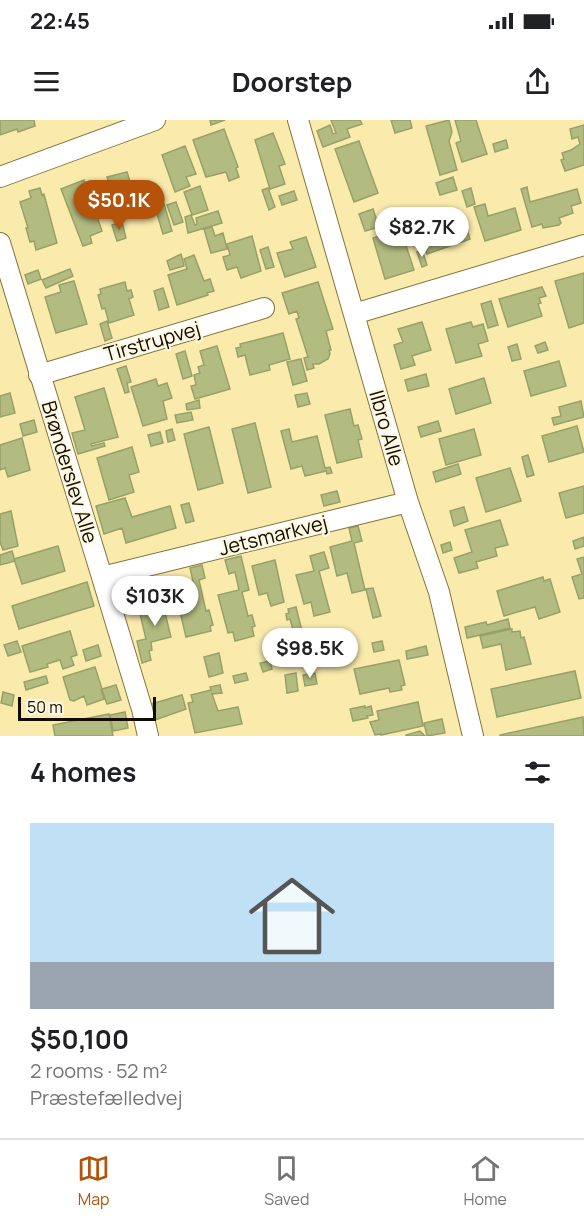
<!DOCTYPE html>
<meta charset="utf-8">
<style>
body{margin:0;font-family:Manrope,sans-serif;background:#f2f2f2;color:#202124;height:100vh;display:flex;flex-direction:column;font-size:22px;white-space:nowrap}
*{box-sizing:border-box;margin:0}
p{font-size:20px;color:#757577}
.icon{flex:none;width:33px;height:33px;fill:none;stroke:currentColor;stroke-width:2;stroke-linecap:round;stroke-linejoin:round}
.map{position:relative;height:616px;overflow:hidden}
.details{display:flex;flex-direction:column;background:#fff;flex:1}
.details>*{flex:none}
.scale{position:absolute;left:18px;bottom:15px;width:138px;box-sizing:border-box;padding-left:6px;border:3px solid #110b00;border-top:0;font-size:16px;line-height:21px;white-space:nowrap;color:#110b00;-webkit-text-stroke:4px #fef8e0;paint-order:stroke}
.price{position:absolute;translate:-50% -51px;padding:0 14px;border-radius:21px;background:#fff;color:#222;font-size:20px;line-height:39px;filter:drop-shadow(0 2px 3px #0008)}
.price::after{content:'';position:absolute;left:50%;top:36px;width:18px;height:14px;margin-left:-9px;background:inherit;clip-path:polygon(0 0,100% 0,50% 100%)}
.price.selected{background:#b45309;color:#fff}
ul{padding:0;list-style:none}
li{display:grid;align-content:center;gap:12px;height:318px;padding:0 30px}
li span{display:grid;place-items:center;height:186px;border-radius:0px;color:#555}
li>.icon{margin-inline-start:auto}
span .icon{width:108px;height:108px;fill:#fffc;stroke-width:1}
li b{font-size:26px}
h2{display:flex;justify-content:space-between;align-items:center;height:72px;padding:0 30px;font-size:26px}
.status{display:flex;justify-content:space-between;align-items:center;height:42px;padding:0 30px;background:#fff;direction:ltr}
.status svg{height:16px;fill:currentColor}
header{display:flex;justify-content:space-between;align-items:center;height:78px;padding:0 30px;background:#fff;font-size:27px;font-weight:700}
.tabs{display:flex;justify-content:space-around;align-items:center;height:84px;border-top:2px solid #e0e0e0;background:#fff;font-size:16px;color:#757577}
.tabs a{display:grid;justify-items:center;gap:3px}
.tabs .selected{color:#b45309}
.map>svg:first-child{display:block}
</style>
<div class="status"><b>22:45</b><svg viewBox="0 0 49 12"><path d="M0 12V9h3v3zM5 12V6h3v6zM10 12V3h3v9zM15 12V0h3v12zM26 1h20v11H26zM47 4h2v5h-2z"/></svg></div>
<header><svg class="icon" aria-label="menu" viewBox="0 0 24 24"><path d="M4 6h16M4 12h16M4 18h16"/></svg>Doorstep<svg class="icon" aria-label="share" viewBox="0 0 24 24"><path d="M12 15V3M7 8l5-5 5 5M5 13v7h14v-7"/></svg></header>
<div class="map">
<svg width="584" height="616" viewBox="0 0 584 616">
<rect width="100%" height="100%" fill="#faebad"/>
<path fill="#b2bb80" stroke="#98a167" stroke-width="1.5" d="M0,0H34L35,6L18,12L17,9L0,15Z
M210,0H225L211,5Z
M331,0H360L362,4L347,9L350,17L323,27L317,11L330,5L333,14L336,13Z
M391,0H410L412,8L395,13Z
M449,0L452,12L449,21L457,50L440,55L426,6Z
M455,0H476L487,34L462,42L456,23L461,21Z
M584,5V45L565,51L561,40L564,39L562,33L571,30L580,24L578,17L572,19L570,9Z
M224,9L238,47L236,48L239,57L229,61L226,52L206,57L193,20Z
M273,13L285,44L279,46L285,64L270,69L255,20Z
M506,20L508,28L495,32L493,24Z
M359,21L378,73L354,82L335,29Z
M185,26L196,54L186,57L190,66L175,72L162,35Z
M127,52L132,68L143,65L150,87L127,95L128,98L121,100L118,91L115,92L114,88L117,87L107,57Z
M453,57L457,70L440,75L436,63Z
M84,60L102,111L90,116L92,123L83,126L61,69Z
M200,66L208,90L192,95L184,72Z
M527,67L530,82L577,69L581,83L571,86L573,93L559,98L561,103L559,105L543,108L542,104L532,107L521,69Z
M40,68L42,75L44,74L57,123L36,130L34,121L30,122L26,108H28L20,82L31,78L29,71Z
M268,68L275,87L269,90L262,70Z
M471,68L475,84L467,87L462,71Z
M294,71L297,80L282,85L279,76Z
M176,82L183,102L174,105L167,85Z
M164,84L172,111L163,114L155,87Z
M485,84L488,96L515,88L521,110L485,121L474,87Z
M373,89L379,107L365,111L359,94Z
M218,91L222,103L188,113L185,97L191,95L195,105L197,104L196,98Z
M457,96L459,100L464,101L470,119L427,134L419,111L453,100V98Z
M122,102L126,118L117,121L112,105Z
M212,107L215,116L223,113L227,129L211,133L204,109Z
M401,110L414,150L385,159L373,118Z
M252,116L261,151L241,158L237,147L227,150L223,137L230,135L227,124Z
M306,117L316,147L285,157L277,133L293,129L290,122Z
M268,127L274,147L266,149L260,130Z
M422,130L427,145L422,147L417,132Z
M181,134L184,146L170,150L167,141Z
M194,135L204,161L210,159L214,171L207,173L208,175L177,185L168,155L187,149L184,139Z
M70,149L73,156L46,168L42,160Z
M38,150L41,159L28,164L25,155Z
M584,153V203L569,208L555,161Z
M74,161L87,204L56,213L45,177L61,172L59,165Z
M125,162L127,171L131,170L133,177L129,179L134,195L109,203L105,188L102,189L98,175L101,174L100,169Z
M318,162L333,209L326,211L331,230H329L330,234L328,239L319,244H313L314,248L307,250L304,238L308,237L296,199L299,198L297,191L289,194L282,173Z
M542,167L546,176L539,178L541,183L538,184L542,196L508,207L499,179Z
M163,168L169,187L159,190L154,171Z
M491,181L498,205L488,208L481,184Z
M107,201L112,218L105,221L100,204Z
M422,202L431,230L412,236L415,245L401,249L394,225L403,222L398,209Z
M471,202L473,207L483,204L488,221L478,224L482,236L456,243L446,209Z
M283,213L290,239L269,245L270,250L250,255L245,235L238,237L236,228L241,227L240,224Z
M545,222L548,230L538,233L535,226Z
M517,224L521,239L512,241L508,227Z
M217,226L230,269L195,279L191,266L196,265L194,255L200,253L198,247L204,245L200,231Z
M185,231L192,256L183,259L176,234Z
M301,239L307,261L293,265L287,242Z
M559,241L566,266L531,276L524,251Z
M126,246L131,262L127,263L129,272L125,273L117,249Z
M426,254L429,266L408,271L405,260Z
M484,258L491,283L456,294L449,269Z
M156,259L158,266L167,263L172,278L163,281L167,299L143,306L131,267Z
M104,268L118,317L91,324L92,326L104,323L105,326L78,334L72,313L85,310L75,277Z
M10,273L15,293L0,297V276Z
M307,273L310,284L298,287L295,275Z
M199,280L200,288L187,290L186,284Z
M581,281L584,297L554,305L552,298L561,296L559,287Z
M350,289L354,306L358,305L362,319L358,320L362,337L337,343L325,295Z
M191,292L193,300L177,303L175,295Z
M34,300L37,312L23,316L20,304Z
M438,301L441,311L421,317L418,307Z
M255,303L271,367L248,373L232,309Z
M577,306L584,332L549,342L542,316Z
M209,307L223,363L198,370L184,314Z
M172,309L175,320L168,322L166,311Z
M289,309L292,322L317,316L325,348L330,347L332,353L327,354L326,351L305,356L302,346L291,349L281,311Z
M474,309L481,335L446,345L439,319Z
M160,312L163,323L151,326L148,315Z
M22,318L30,350L8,357L5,348L0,350V325Z
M132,327L139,352L129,355L134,372L109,380L97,338Z
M528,335L534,355L527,357L522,337Z
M458,344L461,354L436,362L433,352Z
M510,348L521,381L486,392L476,358Z
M584,366V393L566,398L559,373Z
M337,371L340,382L324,386L321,375Z
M125,378L132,397L170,386L176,408L126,423L122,408L104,414L96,386Z
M189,383L194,401L186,403L181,385Z
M464,387L468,401L454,406L450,391Z
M11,391L18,426L3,430L0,422V394Z
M500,400L508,425L495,428L497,436L476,442L478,448L459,453L454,438L472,432L465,410Z
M358,406L362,421L354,423L365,470L352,473L347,453L337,456L330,427L352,421L349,408Z
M584,417V426L575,429L573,421Z
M450,422L452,430L443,433L441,425Z
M58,426L65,451L22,464L14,439Z
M12,431L15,441L0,445V435Z
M324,432L329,448L319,451L330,492L314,496L311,482L304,484L296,455L314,451L310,436Z
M241,436L249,470L242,472L248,496L252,495L255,506L252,507L254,516L235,521L233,512L228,513L218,475L239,470L235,452L229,454L225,440Z
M584,437V478L579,479L572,457L582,454L577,439Z
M275,440L284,482L271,486L267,473L259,475L252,446Z
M202,445L205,458L199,460L206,491L209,490L213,505L210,506L211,511L186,517L174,466L193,461L190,448Z
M543,457L544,461L550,459L560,492L539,499L535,487L504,496L497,471Z
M87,462L94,486L19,509L12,486Z
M166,467L171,487L164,489L171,517L151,522L152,530L149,531L151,540L142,543L137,521L146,519L140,494L163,489L158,469Z
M373,468L381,496L373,498L366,469Z
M296,487L302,511L294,513L290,499L287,500L286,494L289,493L288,489Z
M508,499L510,508L467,518L465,507L486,502L487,505Z
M512,509V512L520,511L521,518L524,517L531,544L506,550L501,524L483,528L480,516Z
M70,511L77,535L71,537L74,545L63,549L60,540L47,544L48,547L30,552L22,526Z
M17,521L21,532L8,536L4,525Z
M382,521L384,530L374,532L372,523Z
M98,525L101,536L86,541L83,530Z
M426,526L428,535L407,539L406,531Z
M219,533L223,553L209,557L204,537Z
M399,540L405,565L401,566L402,570L390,572L389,568L360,574L354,549Z
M270,541L272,549L263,552L260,543Z
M95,547L102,569L116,565L121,580L107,584L102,570H101L104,579L87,585L84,576L74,581L70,580L63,557Z
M575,551L581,578L497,597L491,569Z
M246,553L248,560L235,563L233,556Z
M296,553L298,571L287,573L285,555Z
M315,553L317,564L305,566L303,555Z
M46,556L48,563L26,570L24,562Z
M220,565L222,573L212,574L218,591L238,587L242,604L195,613L188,583L193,582L191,575L211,570L210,567Z
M3,572L14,575L12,586L1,583Z
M182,575L186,589L155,600L151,584Z
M418,582L423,606L381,615V614L375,615L370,602L379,600L377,591Z
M365,586V588L371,586L373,595L367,596L368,598L353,601L350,589Z
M125,592L128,608L113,611L110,595Z
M109,594L113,616H55L53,605Z
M583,597L584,616H500V615Z
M442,599L445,613L427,616L424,603Z
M420,611L425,616H406V615Z"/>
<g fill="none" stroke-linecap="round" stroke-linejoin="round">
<defs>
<path id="minor" d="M298,0L408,382L439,472L473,616
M0,57L155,0
M0,123L102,457L142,589L148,616
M354,194L584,125
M39,255L264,188
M102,457L408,382"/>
</defs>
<use href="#minor" stroke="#83743a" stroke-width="22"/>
<use href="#minor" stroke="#fff" stroke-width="20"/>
</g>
<g text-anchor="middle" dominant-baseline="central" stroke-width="4.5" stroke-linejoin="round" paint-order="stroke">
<g font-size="20" fill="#110b00" stroke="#fef8e0">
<text transform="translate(152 221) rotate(-16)">Tirstrupvej</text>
<text transform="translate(387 308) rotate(74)">Ilbro Alle</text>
<text transform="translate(70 352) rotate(73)">Brønderslev Alle</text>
<text transform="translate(273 415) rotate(-14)">Jetsmarkvej</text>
</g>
</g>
</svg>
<div class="scale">50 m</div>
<b class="price selected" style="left:119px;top:111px">$50.1K</b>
<b class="price" style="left:422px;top:138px">$82.7K</b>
<b class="price" style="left:155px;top:507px">$103K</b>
<b class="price" style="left:310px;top:559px">$98.5K</b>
</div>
<section class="details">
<h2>4 homes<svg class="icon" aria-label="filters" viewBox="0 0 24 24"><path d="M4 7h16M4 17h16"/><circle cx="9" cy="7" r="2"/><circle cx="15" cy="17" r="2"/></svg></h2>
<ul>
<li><span style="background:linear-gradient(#bfe0f5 75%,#9aa5b1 0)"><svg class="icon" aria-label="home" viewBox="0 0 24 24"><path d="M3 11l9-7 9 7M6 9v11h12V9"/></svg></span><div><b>$50,100</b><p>2 rooms · 52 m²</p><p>Præstefælledvej</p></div></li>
</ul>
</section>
<nav class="tabs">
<a class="selected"><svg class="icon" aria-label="map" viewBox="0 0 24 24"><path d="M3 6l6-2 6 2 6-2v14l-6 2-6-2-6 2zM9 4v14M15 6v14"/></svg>Map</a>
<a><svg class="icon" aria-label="saved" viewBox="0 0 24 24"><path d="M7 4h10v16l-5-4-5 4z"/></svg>Saved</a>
<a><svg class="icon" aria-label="home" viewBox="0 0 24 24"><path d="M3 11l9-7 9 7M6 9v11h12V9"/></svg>Home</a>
</nav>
